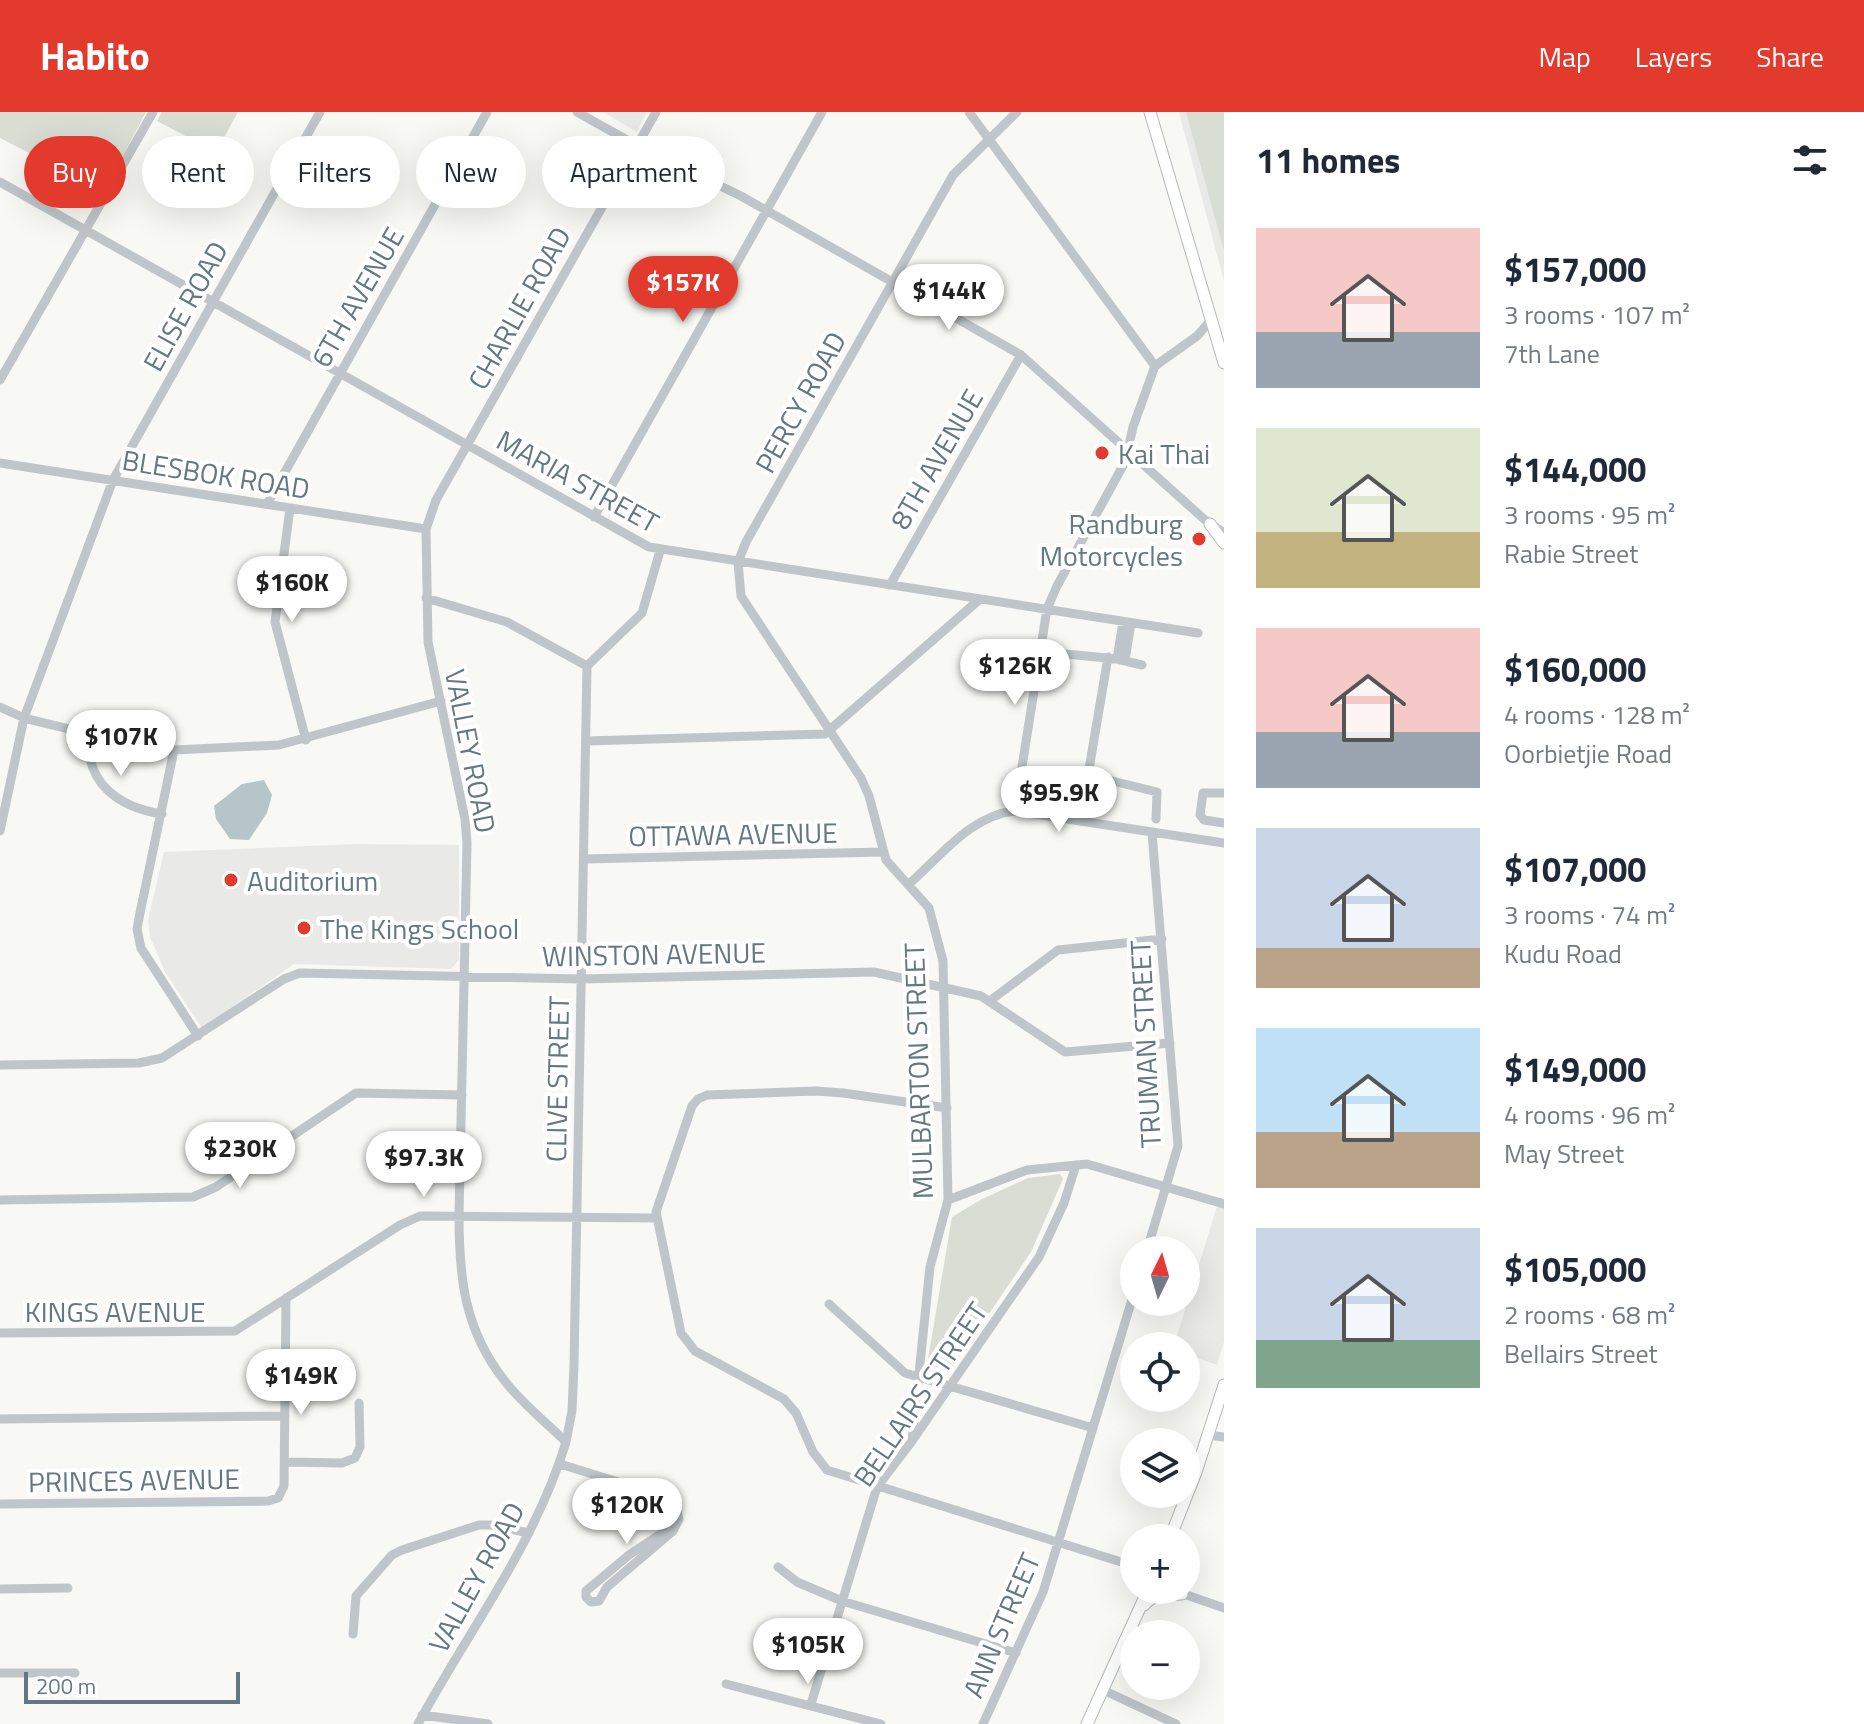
<!DOCTYPE html>
<meta charset="utf-8">
<style>
body{margin:0;font-family:"Titillium Web",sans-serif;background:#f2f2f3;color:#1f2937;height:100vh;display:flex;flex-direction:column;font-size:30px;white-space:nowrap}
*{box-sizing:border-box;margin:0}
p{font-size:26px;color:#747a83}
.icon{flex:none;width:44px;height:44px;fill:none;stroke:currentColor;stroke-width:2;stroke-linecap:round;stroke-linejoin:round}
.map{position:relative;flex:1;overflow:hidden}
.details{display:flex;flex-direction:column;background:#fff;width:640px}
.details>*{flex:none}
.guide{position:absolute;left:24px;top:24px;width:760px;height:72px;display:flex;gap:16px}
.needle{width:52px;rotate:5deg}
.tools{position:absolute;left:1120px;top:1124px;display:grid;gap:16px}
.tools a{display:grid;place-items:center;width:80px;height:80px;border-radius:50%;background:#fff;box-shadow:0 8px 32px #0002;font-size:40px}
.scale{position:absolute;left:24px;bottom:20px;width:216px;box-sizing:border-box;padding-left:8px;border:4px solid #637880;border-top:0;font-size:22px;line-height:28px;white-space:nowrap;color:#637880;-webkit-text-stroke:6px #fff;paint-order:stroke}
.price{position:absolute;translate:-50% -68px;padding:0 18px;border-radius:28px;background:#fff;color:#222;font-size:26px;line-height:52px;filter:drop-shadow(0 2px 4px #0008)}
.price::after{content:'';position:absolute;left:50%;top:48px;width:24px;height:18px;margin-left:-12px;background:inherit;clip-path:polygon(0 0,100% 0,50% 100%)}
.price.selected{background:#e23a2c;color:#fff}
ul{padding:0;list-style:none}
li{display:flex;align-items:center;gap:24px;height:200px;padding:0 32px}
li span{display:grid;place-items:center;flex:none;width:224px;height:160px;border-radius:0px;color:#555}
li>.icon{margin-inline-start:auto}
span .icon{width:96px;height:96px;fill:#fffc;stroke-width:1}
li b{font-size:34px}
h2{display:flex;justify-content:space-between;align-items:center;height:96px;padding:0 32px;font-size:34px}
.chip{padding:0 28px;border-radius:36px;background:#fff;box-shadow:0 8px 32px #0002;font-size:28px;line-height:72px}
.chip.selected{background:#e23a2c;color:#fff}
header{display:flex;align-items:center;gap:48px;box-sizing:border-box;height:112px;padding:0 40px;background:#e23a2c;color:#fff}
header strong{font-size:38px}
nav{display:flex;gap:44px;margin-inline-start:auto;font-size:28px}
main{display:flex;flex:1;min-height:0}
.map>svg:first-child{display:block}
</style>
<header>
<strong>Habito</strong>
<nav><a>Map</a><a>Layers</a><a>Share</a></nav>
</header>
<main>
<div class="map">
<svg width="1224" height="1612" viewBox="0 0 1224 1612">
<rect width="100%" height="100%" fill="#f8f8f5"/>
<path fill="#e9e9e8" d="M603,0H647L637,20Z
M1179,0H1224V169L1192,49Z
M357,732L459,733V848L451,857L294,852L202,916L165,860L150,825L148,808L164,740Z
M1217,1094L1224,1096V1230L1217,1253L1186,1242V1234H1174Z"/>
<path fill="#d9ddd4" d="M0,0H146L104,79L0,26Z
M162,0H238L216,40L157,9Z
M1186,0H1224V139Z
M1060,1062L1063,1067L1031,1140L954,1253L943,1256L932,1255L928,1247L952,1105L982,1087L1028,1066Z"/>
<path fill="#b6c6c8" d="M264,668L272,683L267,701L249,728L230,727L216,707L214,694L242,672Z"/>
<g fill="none" stroke-linecap="round" stroke-linejoin="round">
<defs>
<path id="major" d="M1150,0L1224,251
M1210,412L1224,431
M1170,1426L1196,1360L1224,1273
M1144,1493C1156,1480 1166,1483 1182,1482
M1087,1612L1148,1478"/>
</defs>
<use href="#major" stroke="#b3b9bc" stroke-width="13"/>
<path stroke="#bfc5c8" stroke-width="9" d="M577,0L636,33L741,84L1021,243L1204,407L1224,421
M969,0L1155,254
M0,70L649,435L1198,521
M0,268L153,0
M0,351L426,417
M267,392L487,0
M290,396L275,510L306,628
M594,405L822,0
M890,473L1021,243
M426,486L507,510L587,554
M1056,541L1117,547L1142,553
M1117,547L1123,510
M1125,548L1131,511
M0,595L24,606L132,632L174,638L279,633L441,589
M89,621C84,670 117,695 162,702
M586,629L825,622L980,487
M174,638L140,801L137,817L141,836L198,924
M1088,663L1108,545
M1224,681H1203L1200,703L1204,708L1224,711
M1068,693L1073,674L1088,663L1157,680L1156,707
M1015,699L1047,497L1057,474L1125,350L1133,315L1155,254L1197,224L1212,207
M0,719L24,606L113,368L320,0
M584,747L883,740
M908,773C940,745 971,703 1015,699L1224,731
M991,888L1058,838L1162,827
M0,953L139,951L162,946L284,867L300,861L582,867L874,860L981,884L1065,940L1170,931
M947,996L843,981L816,979L707,983L698,987L692,994L656,1100L681,1221L695,1239L784,1287L796,1301L813,1340L827,1358L1134,1454
M0,1088L193,1085L216,1075L356,981L462,983
M948,1088L1027,1058L1087,1052L1224,1092
M1147,1138L1178,1034L1152,721
M829,1192L905,1261L1093,1316
M0,1221L235,1219L400,1113L420,1104L655,1106
M0,1307L285,1304
M1208,1323L1224,1325
M912,1329L930,1155L948,1088L943,849L929,796L886,748L869,684L861,666L741,484L738,450L746,430L953,63L1017,0
M566,1330L572,1299L574,1253L587,554L642,501L660,439
M285,1350L342,1351L355,1346L360,1335L359,1291
M560,1352L660,1383L676,1396L679,1407L673,1419L607,1475L599,1489L591,1490L586,1485V1479L629,1443L671,1415L677,1404
M0,1392L268,1389L278,1386L284,1374L286,1186
M778,1455L797,1470L842,1489L1016,1541
M0,1477L68,1476
M1178,1480L1224,1496
M353,1522L356,1484L392,1443L402,1438L479,1413H491L529,1421
M0,1561H75
M726,1572L881,1612
M1103,1578L1176,1612
M811,1592L877,1375L912,1329L1039,1145L1064,1091L1076,1053
M422,1603L488,1612
M418,1612C468,1519 535,1433 566,1330C546,1310 521,1291 504,1268C464,1217 459,1165 459,1103L467,731L465,707L428,530L426,417L436,388L656,0
M983,1612L1043,1480L1134,1181"/>
<use href="#major" stroke="#fff" stroke-width="11"/>
</g>
<g fill="#e23a2c" stroke="#fff" stroke-width="3">
<circle cx="1102" cy="341" r="8"/>
<circle cx="1199" cy="427" r="8"/>
<circle cx="231" cy="768" r="8"/>
<circle cx="304" cy="816" r="8"/>
</g>
<g text-anchor="middle" dominant-baseline="central" stroke-width="8" stroke-linejoin="round" paint-order="stroke">
<g font-size="28" fill="#637880" stroke="#fff">
<text transform="translate(357 185) rotate(-60)">6TH AVENUE</text>
<text transform="translate(185 194) rotate(-61)">ELISE ROAD</text>
<text transform="translate(519 196) rotate(-61)">CHARLIE ROAD</text>
<text transform="translate(800 290) rotate(-61)">PERCY ROAD</text>
<text transform="translate(936 347) rotate(-60)">8TH AVENUE</text>
<text transform="translate(216 362) rotate(9)">BLESBOK ROAD</text>
<text transform="translate(578 369) rotate(29)">MARIA STREET</text>
<text transform="translate(471 639) rotate(79)">VALLEY ROAD</text>
<text transform="translate(733 722) rotate(-1)">OTTAWA AVENUE</text>
<text transform="translate(654 842) rotate(-1)">WINSTON AVENUE</text>
<text transform="translate(1145 932) rotate(-93)">TRUMAN STREET</text>
<text transform="translate(918 959) rotate(-92)">MULBARTON STREET</text>
<text transform="translate(557 967) rotate(-89)">CLIVE STREET</text>
<text x="115" y="1199">KINGS AVENUE</text>
<text transform="translate(920 1282) rotate(-56)">BELLAIRS STREET</text>
<text transform="translate(134 1368) rotate(-1)">PRINCES AVENUE</text>
<text transform="translate(476 1465) rotate(-61)">VALLEY ROAD</text>
<text transform="translate(1001 1513) rotate(-67)">ANN STREET</text>
</g>
<g font-size="28" fill="#637880" stroke="#fff" text-anchor="start">
<text x="1118" y="341">Kai Thai</text>
<text x="1183" y="411" text-anchor="end">Randburg<tspan x="1183" dy="32">Motorcycles</tspan></text>
<text x="247" y="768">Auditorium</text>
<text x="320" y="816">The Kings School</text>
</g>
</g>
</svg>
<div class="tools">
<a><svg class="needle" viewBox="-14 -14 28 28"><path d="M0-13l5 13h-10z" fill="#e53935"/><path d="M0 13l5-13h-10z" fill="#747a83"/></svg></a>
<a><svg class="icon" aria-label="locate" viewBox="0 0 24 24"><circle cx="12" cy="12" r="6"/><path d="M12 2v4M12 18v4M2 12h4M18 12h4"/></svg></a>
<a><svg class="icon" aria-label="layers" viewBox="0 0 24 24"><path d="M12 4l9 5-9 5-9-5zM3 14l9 5 9-5"/></svg></a>
<a>+</a>
<a>−</a>
</div>
<div class="scale">200 m</div>
<b class="price selected" style="left:683px;top:212px">$157K</b>
<b class="price" style="left:949px;top:220px">$144K</b>
<b class="price" style="left:292px;top:512px">$160K</b>
<b class="price" style="left:1015px;top:595px">$126K</b>
<b class="price" style="left:121px;top:666px">$107K</b>
<b class="price" style="left:1059px;top:722px">$95.9K</b>
<b class="price" style="left:240px;top:1078px">$230K</b>
<b class="price" style="left:424px;top:1087px">$97.3K</b>
<b class="price" style="left:301px;top:1305px">$149K</b>
<b class="price" style="left:627px;top:1434px">$120K</b>
<b class="price" style="left:808px;top:1574px">$105K</b>
<div class="guide">
<a class="chip selected">Buy</a>
<a class="chip">Rent</a>
<a class="chip">Filters</a>
<a class="chip">New</a>
<a class="chip">Apartment</a>
</div>
</div>
<section class="details">
<h2>11 homes<svg class="icon" aria-label="filters" viewBox="0 0 24 24"><path d="M4 7h16M4 17h16"/><circle cx="9" cy="7" r="2"/><circle cx="15" cy="17" r="2"/></svg></h2>
<ul>
<li><span style="background:linear-gradient(#f6c9c9 65%,#9aa5b1 0)"><svg class="icon" aria-label="home" viewBox="0 0 24 24"><path d="M3 11l9-7 9 7M6 9v11h12V9"/></svg></span><div><b>$157,000</b><p>3 rooms · 107 m²</p><p>7th Lane</p></div></li>
<li><span style="background:linear-gradient(#dfe7d0 65%,#c2b280 0)"><svg class="icon" aria-label="home" viewBox="0 0 24 24"><path d="M3 11l9-7 9 7M6 9v11h12V9"/></svg></span><div><b>$144,000</b><p>3 rooms · 95 m²</p><p>Rabie Street</p></div></li>
<li><span style="background:linear-gradient(#f6c9c9 65%,#9aa5b1 0)"><svg class="icon" aria-label="home" viewBox="0 0 24 24"><path d="M3 11l9-7 9 7M6 9v11h12V9"/></svg></span><div><b>$160,000</b><p>4 rooms · 128 m²</p><p>Oorbietjie Road</p></div></li>
<li><span style="background:linear-gradient(#c9d6e8 75%,#b9a48a 0)"><svg class="icon" aria-label="home" viewBox="0 0 24 24"><path d="M3 11l9-7 9 7M6 9v11h12V9"/></svg></span><div><b>$107,000</b><p>3 rooms · 74 m²</p><p>Kudu Road</p></div></li>
<li><span style="background:linear-gradient(#bfe0f5 65%,#b9a48a 0)"><svg class="icon" aria-label="home" viewBox="0 0 24 24"><path d="M3 11l9-7 9 7M6 9v11h12V9"/></svg></span><div><b>$149,000</b><p>4 rooms · 96 m²</p><p>May Street</p></div></li>
<li><span style="background:linear-gradient(#c9d6e8 70%,#7fa58c 0)"><svg class="icon" aria-label="home" viewBox="0 0 24 24"><path d="M3 11l9-7 9 7M6 9v11h12V9"/></svg></span><div><b>$105,000</b><p>2 rooms · 68 m²</p><p>Bellairs Street</p></div></li>
</ul>
</section>
</main>
